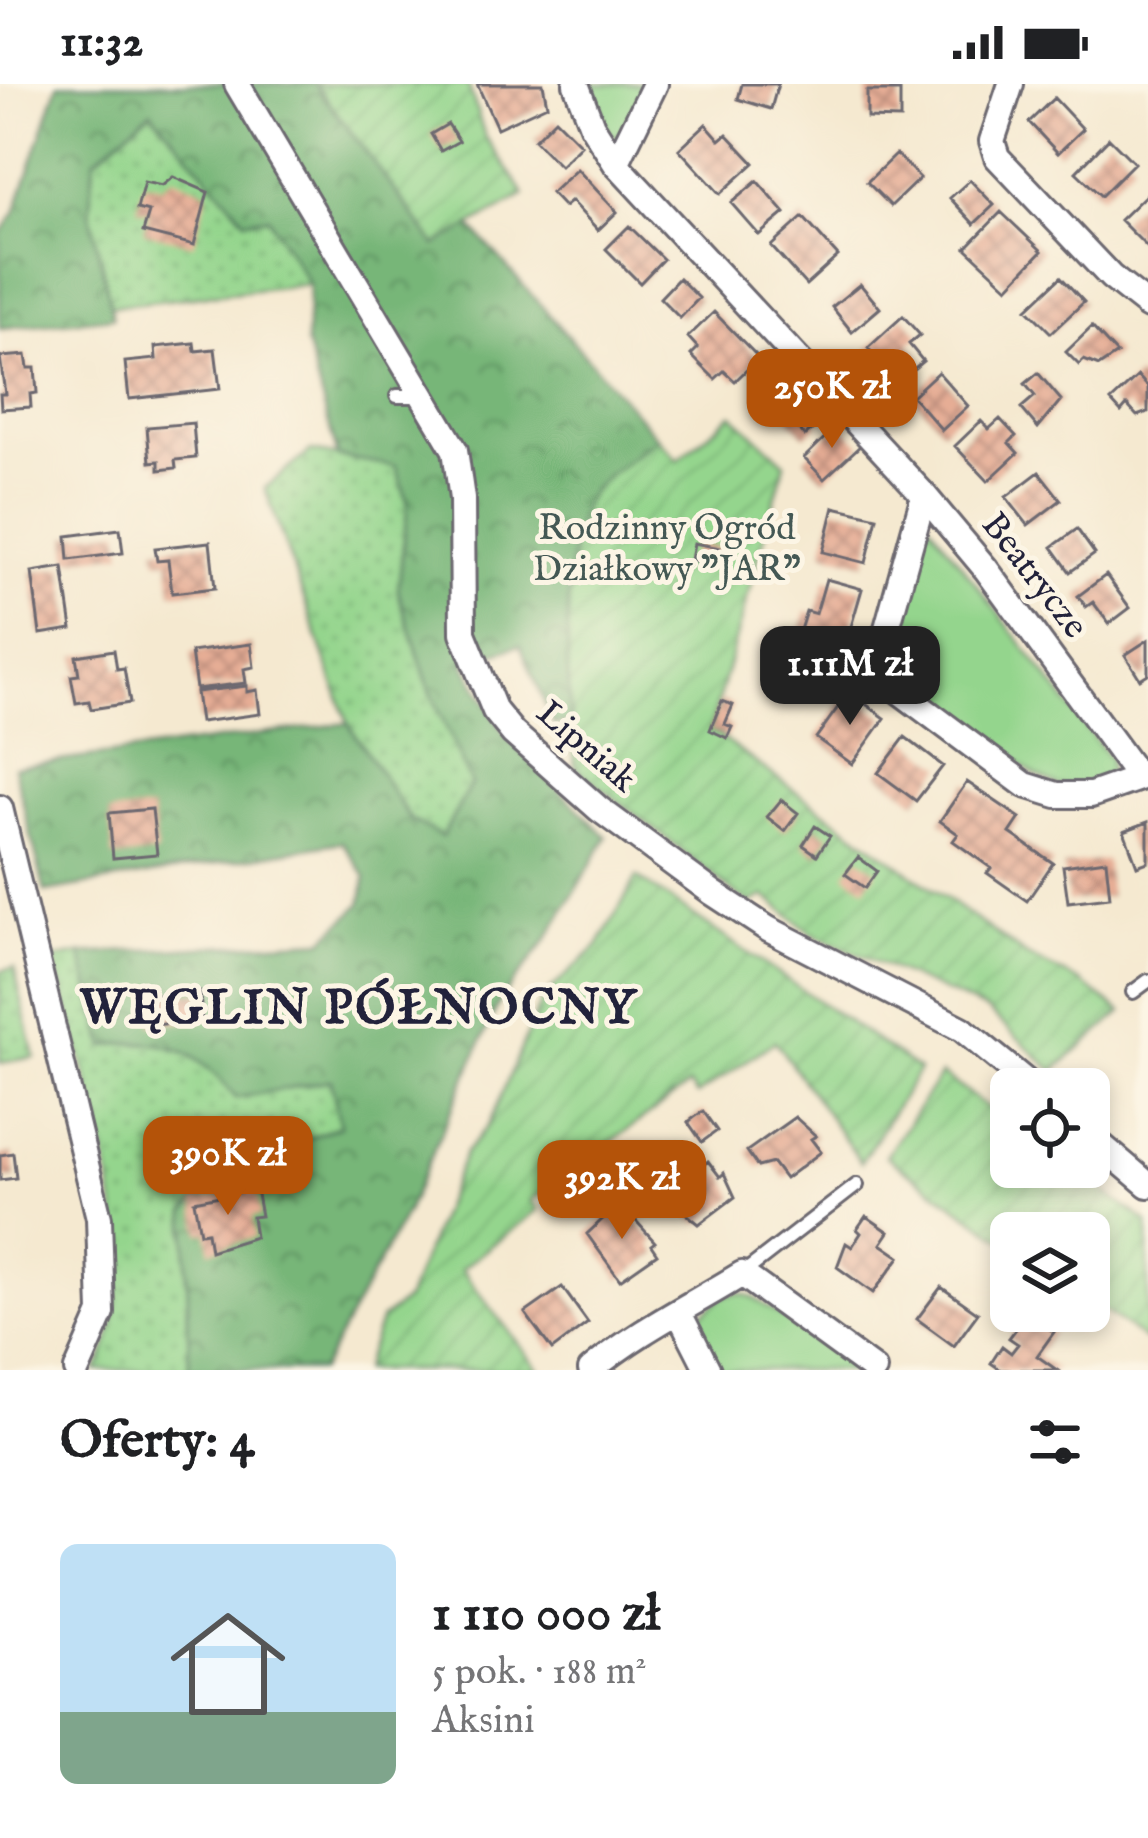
<!DOCTYPE html>
<html lang="pl">
<meta charset="utf-8">
<style>
body{margin:0;font-family:"IM FELL English",serif;background:#f2f2f2;color:#202124;height:100vh;display:flex;flex-direction:column;font-size:45px;white-space:nowrap}
*{box-sizing:border-box;margin:0}
p{font-size:39px;color:#757577}
.icon{flex:none;width:66px;height:66px;fill:none;stroke:currentColor;stroke-width:2;stroke-linecap:round;stroke-linejoin:round}
.map{position:relative;height:1286px;overflow:hidden}
.panel{display:flex;flex-direction:column;background:#fff;flex:1}
.panel>*{flex:none}
.buttons{position:absolute;left:990px;top:984px;display:grid;gap:24px}
.buttons a{display:grid;place-items:center;width:120px;height:120px;border-radius:18px;background:#fff;box-shadow:0 6px 18px #0003;font-size:60px}
.price{position:absolute;translate:-50% -102px;padding:0 27px;border-radius:24px;background:#b45309;color:#fff;font-size:39px;line-height:78px;filter:drop-shadow(0 3px 6px #0008)}
.price::after{content:'';position:absolute;left:50%;top:72px;width:36px;height:27px;margin-left:-18px;background:inherit;clip-path:polygon(0 0,100% 0,50% 100%)}
.price.current{background:#222;color:#fff}
ul{padding:0;list-style:none}
li{display:flex;align-items:center;gap:36px;height:300px;padding:0 60px}
li+li{border-top:3px solid #e0e0e0}
li span{display:grid;place-items:center;flex:none;width:336px;height:240px;border-radius:18px;color:#555}
li>.icon{margin-inline-start:auto}
span .icon{width:144px;height:144px;fill:#fffc;stroke-width:1}
li b{font-size:51px}
h2{display:flex;justify-content:space-between;align-items:center;height:144px;padding:0 60px;font-size:51px}
.status{display:flex;justify-content:space-between;align-items:center;height:84px;padding:0 60px;background:#fff;direction:ltr}
.status svg{height:33px;fill:currentColor}
.map>svg:first-child{display:block}
</style>
<div class="status"><b>11:32</b><svg viewBox="0 0 49 12"><path d="M0 12V9h3v3zM5 12V6h3v6zM10 12V3h3v9zM15 12V0h3v12zM26 1h20v11H26zM47 4h2v5h-2z"/></svg></div>
<div class="map">
<svg width="1148" height="1286" viewBox="0 0 1148 1286">
<defs>
<pattern id="grass-dots" width="8" height="8" patternUnits="userSpaceOnUse" patternTransform="scale(3)"><rect width="8" height="8" fill="#94d58d"/><path d="M2 2h.1M6 6h.1" fill="none" stroke="#7fb77b" stroke-width="1.8" stroke-linecap="round"/></pattern>
<pattern id="forest-crowns" width="20" height="18" patternUnits="userSpaceOnUse" patternTransform="scale(3)"><rect width="20" height="18" fill="#77b678"/><path d="M2 6a3 3 0 1 1 6 0M12 15a3 3 0 1 1 6 0" fill="none" stroke="#619464"/></pattern>
<pattern id="garden-furrows" width="10" height="10" patternUnits="userSpaceOnUse" patternTransform="scale(3)"><rect width="10" height="10" fill="#94d58d"/><path d="M-1 1l2-2M0 10L10 0M9 11l2-2" fill="none" stroke="#7fb77b"/></pattern>
<pattern id="building-cross-hatch" width="8" height="8" patternUnits="userSpaceOnUse" patternTransform="scale(3)"><rect width="8" height="8" fill="#e6ad95"/><path d="M0 0l8 8M0 8l8-8" fill="none" stroke="#ba8c7b"/></pattern>
</defs>
<rect width="100%" height="100%" fill="#fcf5e5"/>
<filter id="ink" filterUnits="userSpaceOnUse"><feTurbulence type="fractalNoise" baseFrequency=".00833" numOctaves="2"/><feDisplacementMap in="SourceGraphic" scale="24" xChannelSelector="R" yChannelSelector="G"/><feConvolveMatrix kernelMatrix="1 2 1 2 8 2 1 2 1" color-interpolation-filters="sRGB"/></filter>
<filter id="wash" filterUnits="userSpaceOnUse"><feTurbulence type="fractalNoise" baseFrequency=".004" numOctaves="4" result="noise"/><feDisplacementMap in="SourceGraphic" scale="48" xChannelSelector="R" yChannelSelector="G"/><feGaussianBlur stdDeviation="2.7" result="paint"/><feColorMatrix in="noise" values="0 0 0 0 0 0 0 0 0 0 0 0 0 0 0 0 0 1.4 0 .05"/><feComposite in="paint" operator="in"/></filter>
<g filter="url(#wash)">
<rect width="100%" height="100%" fill="#f5e9d0"/>
<path fill="url(#grass-dots)" stroke="#5b7c64" stroke-width="3" d="M152,26L245,136L268,133L309,200L111,222L90,128L94,76Z
M311,367L396,382L408,420L398,507L429,604L471,700L442,753L410,735L348,639L265,404Z
M81,870L105,962C166,951 199,967 236,1014L331,995L340,1042L222,1088L186,1128L189,1286H96C156,1182 82,988 54,875Z
M14,884L35,973L0,979V887Z"/>
<path fill="url(#forest-crowns)" stroke="#4c6c5a" stroke-width="3" d="M58,0H315L435,161L470,141L658,354C638,371 609,387 592,407C560,447 568,587 570,639L554,641L520,561L464,579L507,654L607,753L546,857L500,916L406,1128L321,1286H189L186,1128L221,1088L340,1042L331,996L236,1014C199,967 166,951 105,962L81,870L323,856L361,820L366,793L342,758L45,808L14,683L348,639L410,735L442,753L471,700L429,604L398,507L408,420L396,382L338,373L306,259L309,200L268,133L245,136L151,27L94,76L90,128L113,233L0,244V150L15,129Z"/>
<path fill="#94d58d" stroke="#5b7c64" stroke-width="3" d="M589,0H648L619,53L610,51Z
M925,433L1110,675L1109,690L1099,700L1059,702L1032,689L907,599L890,567Z
M740,1209L753,1213L860,1286H717L696,1244L698,1233L725,1211Z"/>
<path fill="url(#garden-furrows)" stroke="#5b7c64" stroke-width="3" d="M315,0H468L485,52L525,111L436,161Z
M732,330L785,379L710,646L1027,872L1079,897L1122,928L1054,987L988,927L812,850L765,812L749,820L575,683C568,627 557,449 593,407C609,387 638,371 658,354L678,376Z
M637,793L919,986L861,1078L775,957L697,1011L689,1001L531,1116L538,1126L461,1185L539,1286H363L381,1235L406,1216L465,1069L489,1040L543,913L598,862Z
M941,990L1011,1040V1083H1070L1148,1139V1258L1089,1216V1149H1011V1161L886,1072Z"/>
<g id="blocks">
<path fill="url(#building-cross-hatch)" d="M477,0H543L547,21L497,44Z
M742,0H778L771,25L738,15Z
M867,7H900V35L867,34Z
M1054,14L1083,45L1058,69L1029,38Z
M555,35L581,61L560,82L534,56Z
M448,40L459,57L441,67L431,50Z
M706,40L720,56L727,50L754,79L720,110L679,65Z
M1109,54L1134,79L1101,112L1076,88Z
M896,70L920,94L891,122L867,98Z
M577,85L617,128L598,146L571,117L564,123L551,109Z
M173,93L208,108L194,161L143,148L149,128L137,125L144,98L162,102Z
M970,96L994,121L974,140L950,114Z
M757,97L785,129L759,151L731,119Z
M1148,109V164L1120,136Z
M1001,128L1042,167L1008,203L966,164Z
M803,133L838,172L806,201L771,162Z
M629,142L663,175L640,199L606,165Z
M1061,193L1084,218L1051,249L1027,225Z
M679,194L699,214L680,234L660,214Z
M860,200L880,224L852,248L832,223Z
M714,228L759,274L735,297L724,287L715,295L691,271L698,264L688,253Z
M903,232L920,251L909,260L923,277L898,298L868,264Z
M1092,243L1117,270L1099,282L1084,276L1079,281L1066,268Z
M194,259L195,267L215,265L220,305L129,315L125,278L156,275L155,263Z
M26,271L28,284H35L37,309L30,310L31,323L1,325L0,310H5L0,273Z
M938,288L968,322L942,346L912,312Z
M1038,289L1061,316L1038,344L1021,324L1035,312L1025,300Z
M1138,292L1148,303V328L1137,332L1127,321L1121,328L1111,317Z
M800,318L819,340L805,352L786,330Z
M1000,335L1016,352L1009,359L1018,369L988,397L955,362L981,337L989,345Z
M193,339L196,374L175,376L176,384L159,386V377L150,378L147,343Z
M840,339L861,361L824,395L804,374Z
M1039,388L1061,416L1028,441L1006,413Z
M834,423L877,433L866,479L823,468Z
M120,445L123,469L69,476L67,452Z
M1077,445L1095,470L1070,488L1052,463Z
M210,458L215,504L172,509L168,476L157,477L155,464Z
M694,459L720,464L717,481L691,476Z
M63,483L72,545L40,550L32,488Z
M1106,491L1130,524L1109,540L1093,518L1086,523L1078,512Z
M826,495L862,505L846,560L800,546L806,527L816,530Z
M800,550L802,565L820,563L824,606L787,610L783,572L768,574L766,554Z
M1148,556V590L1140,595L1125,571Z
M251,560L254,583L244,585L246,599L196,605L191,568Z
M114,566L117,585L124,584L130,619L91,625L89,617L76,619L71,592L79,591L76,572Z
M247,602V608L257,606L260,630L200,638L196,608Z
M849,608L885,634L852,680L816,654Z
M722,617L733,621L725,640L732,643L727,654L710,646Z
M905,653L943,682L916,717L878,689Z
M967,698L1020,734L1010,749L1053,779L1027,817L987,789L991,784L953,757L958,750L940,737Z
M781,716L798,729L785,747L767,733Z
M152,725L157,770L113,774L109,729Z
M1148,738V778L1137,782L1124,747Z
M815,742L830,752L817,771L803,761Z
M858,773L877,787L865,804L845,790Z
M1106,776L1110,813L1068,818L1063,782Z
M200,908L202,937L152,941L149,912Z
M703,1027L717,1047L702,1058L688,1038Z
M795,1033L816,1052L811,1055L821,1068L785,1095L773,1079L758,1083L747,1067Z
M13,1069L16,1094L0,1096V1071Z
M708,1077L720,1093L724,1089L735,1113L699,1140L679,1124L684,1119L664,1094L682,1080L690,1091Z
M256,1105L261,1132L252,1133L255,1153L210,1167L207,1148L200,1149L194,1117Z
M620,1119L655,1158L651,1161L657,1170L620,1196L587,1150Z
M866,1132L889,1148L881,1160L900,1173L873,1209L837,1183L846,1159L852,1163L861,1149L857,1145Z
M562,1203L588,1239L552,1266L525,1229Z
M941,1203L978,1229L954,1262L917,1235Z
M1028,1229L1054,1248L1037,1272L1057,1286H1001L991,1279L1002,1262L1011,1269L1018,1260L1009,1254Z"/>
</g>
</g>
<g filter="url(#ink)">
<use href="#blocks" fill-opacity="0" stroke="#6c686f" stroke-width="3"/>
<g fill="none" stroke-linecap="round" stroke-linejoin="round">
<defs>
<path id="lane" d="M397,312H425
M1133,908L1148,897
M742,1190L857,1101"/>
<path id="street" d="M237,0L455,366L462,415L463,549L495,627L513,649L599,725L713,809L768,845L962,945L1035,1005
M576,0L592,42L616,80L924,411L986,485L1139,694
M1011,0L992,57L997,73L1111,193L1148,222
M616,80L655,0
M924,411L884,555L885,579L899,607L1025,701L1057,711H1091L1148,691
M0,724L99,1134L102,1229L77,1286
M1089,1051L1148,1101
M679,1229L708,1286
M591,1286C638,1247 690,1222 742,1190L874,1286"/>
</defs>
<use href="#lane" stroke="#6c686f" stroke-width="18"/>
<use href="#street" stroke="#6c686f" stroke-width="30"/>
<use href="#lane" stroke="#fff" stroke-width="12"/>
<use href="#street" stroke="#fff" stroke-width="24"/>
</g>
</g>
<g text-anchor="middle" dominant-baseline="central" stroke-width="10" stroke-linejoin="round" paint-order="stroke">
<g font-size="36" fill="#445854" stroke="#fcf5e5">
<text x="667" y="445">Rodzinny Ogród<tspan x="667" dy="41">Działkowy "JAR"</tspan></text>
</g>
<g font-size="36" fill="#22223b" stroke="#fcf5e5">
<text transform="translate(1034 492) rotate(52)">Beatrycze</text>
<text transform="translate(586 663) rotate(41)">Lipniak</text>
</g>
<g font-size="48" font-weight="bold" letter-spacing="3" fill="#22223b" stroke="#fcf5e5">
<text x="359" y="926">WĘGLIN PÓŁNOCNY</text>
</g>
</g>
</svg>
<div class="buttons">
<a><svg class="icon" aria-label="locate" viewBox="0 0 24 24"><circle cx="12" cy="12" r="6"/><path d="M12 2v4M12 18v4M2 12h4M18 12h4"/></svg></a>
<a><svg class="icon" aria-label="layers" viewBox="0 0 24 24"><path d="M12 4l9 5-9 5-9-5zM3 14l9 5 9-5"/></svg></a>
</div>
<b class="price" style="left:832px;top:367px">250K zł</b>
<b class="price current" style="left:850px;top:644px">1.11M zł</b>
<b class="price" style="left:228px;top:1134px">390K zł</b>
<b class="price" style="left:622px;top:1158px">392K zł</b>
</div>
<section class="panel">
<h2>Oferty: 4<svg class="icon" aria-label="filters" viewBox="0 0 24 24"><path d="M4 7h16M4 17h16"/><circle cx="9" cy="7" r="2"/><circle cx="15" cy="17" r="2"/></svg></h2>
<ul>
<li><span style="background:linear-gradient(#bfe0f5 70%,#7fa58c 0)"><svg class="icon" aria-label="home" viewBox="0 0 24 24"><path d="M3 11l9-7 9 7M6 9v11h12V9"/></svg></span><div><b>1 110 000 zł</b><p>5 pok. · 188 m²</p><p>Aksini</p></div></li>
</ul>
</section>
